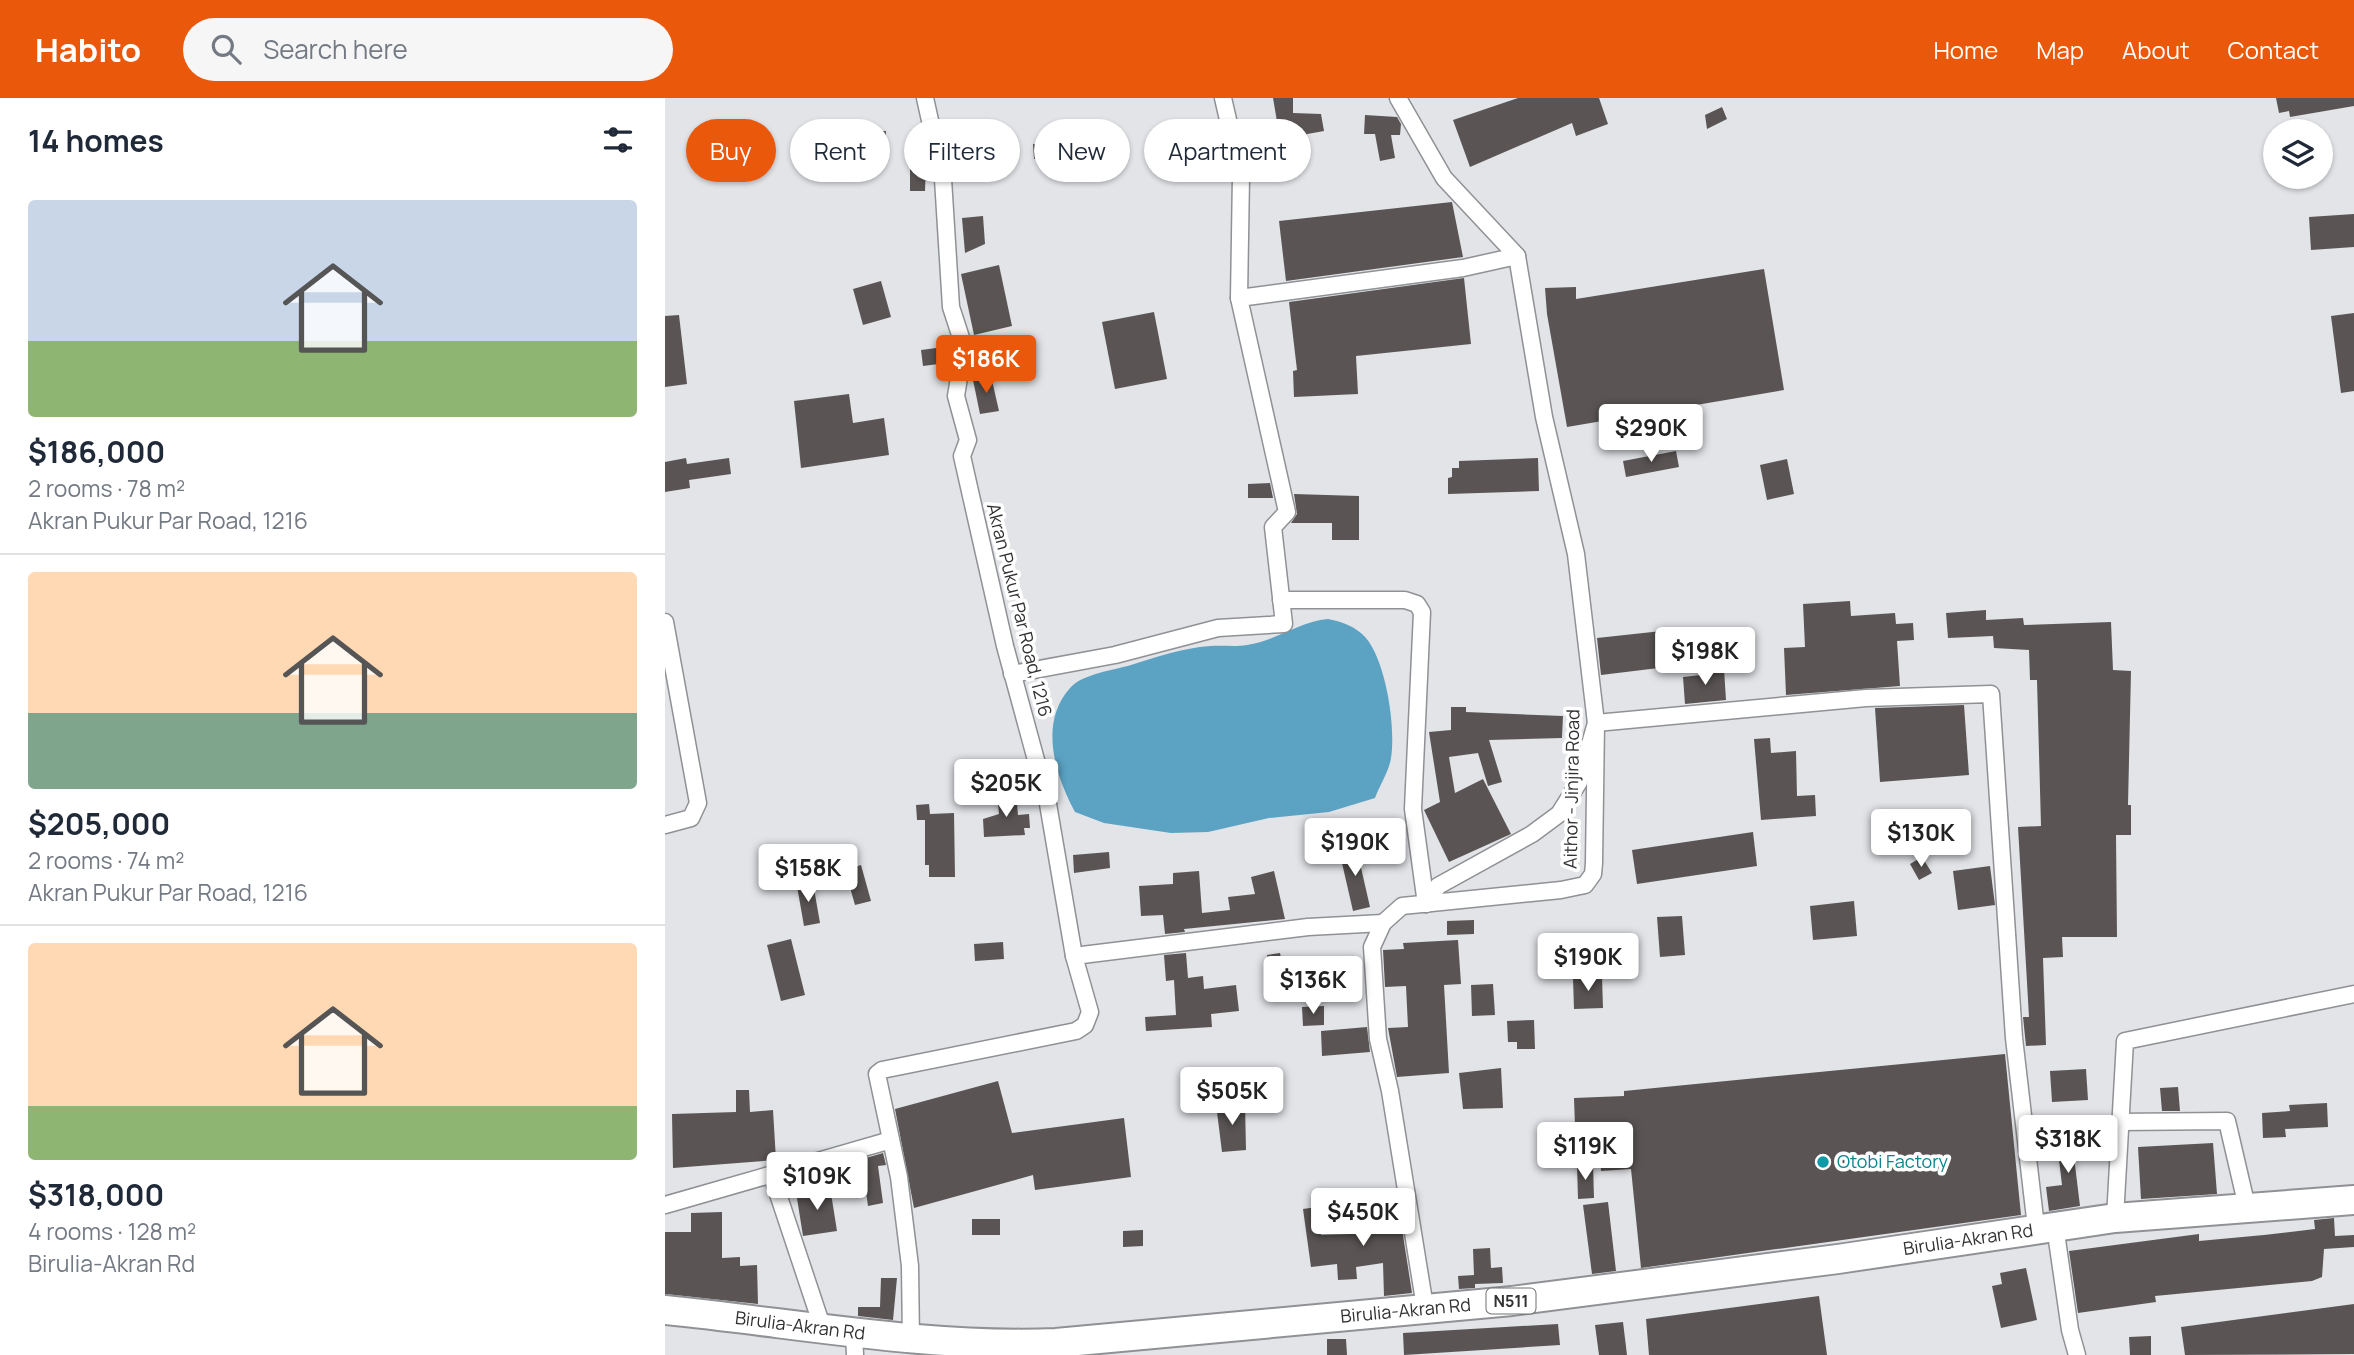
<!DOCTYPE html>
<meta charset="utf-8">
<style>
:root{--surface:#fff;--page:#f6f6f7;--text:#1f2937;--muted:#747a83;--line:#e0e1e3;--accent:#ea580c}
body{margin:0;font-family:Manrope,sans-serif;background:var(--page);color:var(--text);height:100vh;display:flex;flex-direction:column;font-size:26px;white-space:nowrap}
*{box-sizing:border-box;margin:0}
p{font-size:23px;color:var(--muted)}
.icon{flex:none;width:38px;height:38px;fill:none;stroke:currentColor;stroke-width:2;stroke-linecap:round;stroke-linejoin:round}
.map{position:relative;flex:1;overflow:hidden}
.sheet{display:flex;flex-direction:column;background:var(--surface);width:665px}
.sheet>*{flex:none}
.hud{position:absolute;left:21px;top:21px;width:665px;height:63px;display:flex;gap:14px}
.controls{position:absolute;left:1598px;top:21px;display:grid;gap:14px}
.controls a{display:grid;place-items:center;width:70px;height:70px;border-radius:50%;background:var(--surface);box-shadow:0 2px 5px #0004;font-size:35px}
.price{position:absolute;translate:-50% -60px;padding:0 16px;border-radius:7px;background:#fff;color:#222;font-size:23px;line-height:46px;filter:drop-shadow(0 2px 4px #0008)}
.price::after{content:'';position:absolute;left:50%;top:42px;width:21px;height:16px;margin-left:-10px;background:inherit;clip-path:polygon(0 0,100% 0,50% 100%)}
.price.current{background:var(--accent);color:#fff}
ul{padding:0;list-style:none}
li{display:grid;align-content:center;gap:14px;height:371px;padding:0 28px}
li+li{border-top:2px solid var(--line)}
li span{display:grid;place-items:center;height:217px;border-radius:7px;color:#555}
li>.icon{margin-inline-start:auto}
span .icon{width:126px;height:126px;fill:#fffc;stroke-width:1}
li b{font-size:30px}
h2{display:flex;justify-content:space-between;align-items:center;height:84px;padding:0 28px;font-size:30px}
.pill{padding:0 24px;border-radius:32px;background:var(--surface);box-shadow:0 2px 5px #0004;font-size:24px;line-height:63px}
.pill.current{background:var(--accent);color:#fff}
header{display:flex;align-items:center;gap:42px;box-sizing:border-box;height:98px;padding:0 35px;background:var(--accent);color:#fff}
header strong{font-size:33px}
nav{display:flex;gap:38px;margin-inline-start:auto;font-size:24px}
.search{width:490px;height:63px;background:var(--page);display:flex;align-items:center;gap:18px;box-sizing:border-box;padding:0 24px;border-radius:38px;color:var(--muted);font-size:26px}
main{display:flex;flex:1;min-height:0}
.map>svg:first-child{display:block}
.water{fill:#5ca2c3}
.building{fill:#5a5554}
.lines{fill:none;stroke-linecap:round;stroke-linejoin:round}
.street-casing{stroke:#8f9194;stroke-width:19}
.highway-casing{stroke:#8f9194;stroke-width:32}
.street{stroke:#fff;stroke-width:16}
.highway{stroke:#fff;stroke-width:28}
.culture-dot{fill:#0f9aa8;stroke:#fff;stroke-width:2.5}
.labels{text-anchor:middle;stroke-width:7;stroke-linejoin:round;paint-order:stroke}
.shield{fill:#fff;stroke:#6f6f70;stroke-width:2}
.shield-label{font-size:16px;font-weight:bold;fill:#313133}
.street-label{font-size:18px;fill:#313133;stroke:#fff}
.culture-label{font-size:18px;fill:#0d838f;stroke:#fff;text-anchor:start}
</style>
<header>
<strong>Habito</strong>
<div class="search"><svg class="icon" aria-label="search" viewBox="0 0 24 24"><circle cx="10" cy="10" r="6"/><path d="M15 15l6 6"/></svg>Search here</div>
<nav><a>Home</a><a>Map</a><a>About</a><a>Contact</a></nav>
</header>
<main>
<section class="sheet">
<h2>14 homes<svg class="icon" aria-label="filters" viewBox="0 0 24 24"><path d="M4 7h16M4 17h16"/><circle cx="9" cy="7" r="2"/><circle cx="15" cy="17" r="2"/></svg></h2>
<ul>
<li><span style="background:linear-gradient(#c9d6e8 65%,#8fb573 0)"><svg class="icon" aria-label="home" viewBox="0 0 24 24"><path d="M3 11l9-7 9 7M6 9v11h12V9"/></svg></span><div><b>$186,000</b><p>2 rooms · 78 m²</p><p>Akran Pukur Par Road, 1216</p></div></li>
<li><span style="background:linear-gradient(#ffd9b3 65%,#7fa58c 0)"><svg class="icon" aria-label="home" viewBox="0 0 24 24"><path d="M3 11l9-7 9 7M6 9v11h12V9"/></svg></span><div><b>$205,000</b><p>2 rooms · 74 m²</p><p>Akran Pukur Par Road, 1216</p></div></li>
<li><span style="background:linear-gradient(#ffd9b3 75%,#8fb573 0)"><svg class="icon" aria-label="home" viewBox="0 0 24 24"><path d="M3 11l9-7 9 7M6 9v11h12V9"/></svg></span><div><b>$318,000</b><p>4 rooms · 128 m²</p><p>Birulia-Akran Rd</p></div></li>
</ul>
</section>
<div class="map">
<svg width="1689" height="1257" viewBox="0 0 1689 1257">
<rect width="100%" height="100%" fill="#e2e4e8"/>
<path class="water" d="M663 521C678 524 690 528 701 540 721 564 731 629 726 660 724 673 715 687 710 700L664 714 604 720 543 734 506 735 439 725 410 714C390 677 373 624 406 589 418 576 449 572 466 567 491 559 518 550 545 548 557 547 570 549 582 547 611 543 635 523 663 521Z"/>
<g class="building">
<path d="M608 0H628V15L656 16 659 33 615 41Z"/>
<path d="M853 0H934L943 26 911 38 907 25 805 69 788 22Z"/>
<path d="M1611 0H1689V8L1625 19 1624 13 1614 15Z"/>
<path d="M1057 9 1062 21 1042 31 1040 17Z"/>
<path d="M700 17 732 19 736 26 735 37H726L730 60 715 63 710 36H699Z"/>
<path d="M206 33H221L219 62 207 63Z"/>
<path d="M400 44 401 58 369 61 368 46Z"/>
<path d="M245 65H261L260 93H245Z"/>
<path d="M787 104 798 159 621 183 614 123Z"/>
<path d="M1689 116V149L1646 152 1644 119Z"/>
<path d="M318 118 320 146 300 155 297 120Z"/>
<path d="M334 167 347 228 309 237 296 176Z"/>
<path d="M1099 171 1119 292 902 329 882 216 880 190 911 189V201Z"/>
<path d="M799 180 806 246 691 258 693 296 629 299 628 273 632 272 624 204Z"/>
<path d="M216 183 226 219 198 227 188 191Z"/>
<path d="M489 214 502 281 450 291 437 224Z"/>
<path d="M1689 215V293L1676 295 1666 218Z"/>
<path d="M14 217 22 286 0 289V218Z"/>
<path d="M279 249 281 265 258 268 256 252Z"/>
<path d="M326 278 334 313 315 316 308 282Z"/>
<path d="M184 296 188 325 219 320 224 357 136 370 129 303Z"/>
<path d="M1011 353 1014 369 961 379 958 363Z"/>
<path d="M21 360 22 366 64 360 66 376 24 382 25 390 0 394V364Z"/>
<path d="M873 360 874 393 783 396V380L787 379V370H794V363Z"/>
<path d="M1122 361 1129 396 1102 402 1095 367Z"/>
<path d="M605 385 608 400H583V386Z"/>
<path d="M629 396 694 398V442H667V425H626L632 416Z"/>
<path d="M1185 503 1186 518 1230 515 1231 526 1248 525 1249 542 1232 543 1235 588 1121 597 1119 550 1140 549 1138 506Z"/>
<path d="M1321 512V522L1358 520 1359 527 1446 524 1448 572 1466 573 1463 707H1466V737H1451L1452 839H1397L1398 859 1378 860 1381 947 1361 948 1358 919H1364L1353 729 1376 728 1372 582H1365L1364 552 1329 550 1328 538 1283 540 1281 515Z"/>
<path d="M1006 532 1007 537 1043 535 1045 550 1009 552 1010 568 936 577 932 540Z"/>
<path d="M1059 571 1061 602 1020 606 1018 579 1036 577V573Z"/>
<path d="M1299 607 1304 677 1215 684 1210 610Z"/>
<path d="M786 609H801V614L898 618 897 640 824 642 837 684 823 688 813 655 784 659 790 695 818 681 846 736 784 764 759 712 775 704 764 634 786 632Z"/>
<path d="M1105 640 1106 655 1131 653 1132 698 1150 697 1151 718 1096 722 1089 641Z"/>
<path d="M351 695 353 717 364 716 365 730H359L360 737 319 739 318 721 334 716 332 696Z"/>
<path d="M264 706 265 716 289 715 290 779H264V767H260V722H252L251 707Z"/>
<path d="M1088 734 1092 768 972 786 967 752Z"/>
<path d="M691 748 705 809 688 813 674 752Z"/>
<path d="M444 754 445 770 409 775 408 757Z"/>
<path d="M1257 759 1267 775 1254 782 1245 766Z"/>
<path d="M196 767 206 803 190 807 180 772Z"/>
<path d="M1325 768 1330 807 1293 812 1288 773Z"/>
<path d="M534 773 537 815 565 812 563 799 590 796 586 779 609 773 620 821 519 831 520 834 500 836 498 817 476 818 474 788 508 786V775Z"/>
<path d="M148 785 155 825 139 828 132 788Z"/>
<path d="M1189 803 1192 838 1148 842 1145 808Z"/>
<path d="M1017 818 1020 857 995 859 992 819Z"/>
<path d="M809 822V836L782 837V823Z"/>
<path d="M126 841 140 897 116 903 102 847Z"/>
<path d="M793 842 796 886 779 887 784 975 732 979 723 930 743 929 741 888 720 889 718 852 739 851 738 845Z"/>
<path d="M338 844 339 861 310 863 309 846Z"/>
<path d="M521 855 523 880 538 878 539 891 571 887 574 913 546 916 547 929 481 933 480 919 511 917 509 882 501 883 499 857Z"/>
<path d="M615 855 616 860 658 859 659 869 648 870V874L633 875V872L604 875 602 857Z"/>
<path d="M937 879 938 910 909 911 908 880Z"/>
<path d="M828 886 830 917 807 918 806 887Z"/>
<path d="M659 908V927L638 928 637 909Z"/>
<path d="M869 922 870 951H852V944H843L842 923Z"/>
<path d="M702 929 705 954 657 958 656 933Z"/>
<path d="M1340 956 1356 1117 976 1170 966 1071 936 1073 934 1028 910 1029 909 1000 959 998V993Z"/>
<path d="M836 970 838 1010 798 1011 794 975Z"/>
<path d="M1421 971 1423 1002 1387 1004 1385 973Z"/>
<path d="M333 983 347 1035 459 1020 466 1079 370 1092 368 1077 249 1110 230 1011Z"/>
<path d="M1513 989 1515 1013H1497L1495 990Z"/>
<path d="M71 992H84L85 1014 108 1012 111 1062 8 1070 7 1016 71 1014Z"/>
<path d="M580 1005 581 1052 557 1054 551 1006Z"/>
<path d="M1662 1005 1663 1029 1620 1031 1621 1039 1598 1040 1597 1015 1625 1013 1624 1007Z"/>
<path d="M1427 1042 1428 1058 1409 1059 1415 1108 1384 1113 1381 1089 1397 1087 1392 1045Z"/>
<path d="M1548 1045 1552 1096 1476 1101 1473 1049Z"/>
<path d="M218 1055 221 1067 213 1068 218 1105 203 1108 198 1074 176 1078 174 1068Z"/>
<path d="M928 1066 929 1100 913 1101 912 1067Z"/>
<path d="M165 1089 172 1133 138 1138 131 1094Z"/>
<path d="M943 1104 951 1173 927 1176 918 1107Z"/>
<path d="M728 1107 729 1132 737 1131 747 1195 719 1198 718 1165 691 1169 692 1181 673 1182 672 1166 646 1169 638 1111 652 1109 656 1137 685 1136V1128H701V1108Z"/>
<path d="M57 1114V1160L75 1159V1168L92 1167 93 1206 0 1196V1134H26V1115Z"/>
<path d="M1669 1120 1670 1138 1689 1137V1149L1659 1151 1657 1179 1647 1183 1490 1198 1491 1204 1413 1215 1404 1153 1534 1136V1143L1599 1137 1650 1131 1649 1122Z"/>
<rect x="307" y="1121" width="28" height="16"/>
<path d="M478 1132V1148L458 1149V1133Z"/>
<path d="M825 1150 826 1170 837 1169 838 1185 810 1186V1190L794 1191 793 1178 809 1177 808 1151Z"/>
<path d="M1361 1170 1372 1222 1336 1230 1327 1188 1337 1186 1335 1175Z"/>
<path d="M216 1180H232L228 1222 193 1218V1209H215Z"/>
<path d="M1154 1198 1162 1257H984L981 1221Z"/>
<path d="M1689 1206V1256L1520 1257 1516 1229Z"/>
<path d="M958 1224 962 1257H934L930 1227Z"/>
<path d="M893 1226 895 1247 739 1257 738 1235Z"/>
<path d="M1486 1238V1257H1465L1464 1239Z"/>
<path d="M662 1241H681L682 1257H662Z"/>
</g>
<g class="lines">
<defs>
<g id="street">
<path d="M558 0 576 78 574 200"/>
<path d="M733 0 779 80 852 158 879 319 911 456 931 625 929 765 928 776 920 787 896 792 737 808 718 825 707 849 713 941 725 993 760 1209"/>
<path d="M616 502H740L752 506 757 514 748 711 761 806"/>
<path d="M0 524 33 705 26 720 0 727"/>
<path d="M347 576 450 557 553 530 619 526 608 429 622 414 574 200 798 170 852 158"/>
<path d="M761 806 773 788 867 736 894 716 914 684 931 625 1201 600 1326 596 1349 940 1371 1129"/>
<path d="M409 858 643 829 718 825"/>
<path d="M1453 1024 1562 1023 1582 1109"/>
<path d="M107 1078 158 1231"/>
<path d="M0 1107 226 1042"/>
<path d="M1450 1120 1460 943 1689 896"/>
<path d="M1390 1128 1405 1232 1412 1257"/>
<path d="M189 1237 190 1257"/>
<path d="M246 1243 245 1168 234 1079 212 976 217 972 411 933 420 927 425 914 409 858 383 706 340 548 297 358 303 342 291 298 299 249 286 209 278 81 260 0"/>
</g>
<g id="highway">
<path id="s1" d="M0 1212C131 1225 259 1250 391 1245L847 1203 1173 1161 1450 1120 1689 1102"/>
</g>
</defs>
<use href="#street" class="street-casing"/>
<use href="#highway" class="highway-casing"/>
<use href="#street" class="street"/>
<use href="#highway" class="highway"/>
</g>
<circle class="culture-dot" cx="1158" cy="1064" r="7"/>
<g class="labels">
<rect class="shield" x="821.5" y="1190.5" width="49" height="25" rx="5"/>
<g class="shield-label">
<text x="846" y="1209">N511</text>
</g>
<g class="street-label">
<text transform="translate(354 512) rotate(76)" y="6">Akran Pukur Par Road, 1216</text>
<text transform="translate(907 691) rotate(-89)" y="6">Aithor - Jinjira Road</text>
<text dy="6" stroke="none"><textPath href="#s1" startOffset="1311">Birulia-Akran Rd</textPath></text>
<text dy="6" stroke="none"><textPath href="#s1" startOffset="744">Birulia-Akran Rd</textPath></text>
<text dy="6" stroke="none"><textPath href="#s1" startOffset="136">Birulia-Akran Rd</textPath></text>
</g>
<g class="culture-label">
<text x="1172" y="1070">Otobi Factory</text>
</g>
</g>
</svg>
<div class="controls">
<a><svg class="icon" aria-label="layers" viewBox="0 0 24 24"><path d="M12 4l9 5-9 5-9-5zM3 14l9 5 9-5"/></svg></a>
</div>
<b class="price current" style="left:321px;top:297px">$186K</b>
<b class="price" style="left:986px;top:366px">$290K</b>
<b class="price" style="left:1040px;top:589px">$198K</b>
<b class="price" style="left:341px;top:721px">$205K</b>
<b class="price" style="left:1256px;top:771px">$130K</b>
<b class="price" style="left:690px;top:780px">$190K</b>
<b class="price" style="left:143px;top:806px">$158K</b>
<b class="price" style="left:923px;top:895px">$190K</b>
<b class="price" style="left:648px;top:918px">$136K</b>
<b class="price" style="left:567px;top:1029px">$505K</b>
<b class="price" style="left:1403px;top:1077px">$318K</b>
<b class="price" style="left:920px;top:1084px">$119K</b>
<b class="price" style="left:152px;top:1114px">$109K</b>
<b class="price" style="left:698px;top:1150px">$450K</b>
<div class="hud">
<a class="pill current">Buy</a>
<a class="pill">Rent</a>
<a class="pill">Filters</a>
<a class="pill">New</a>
<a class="pill">Apartment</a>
</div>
</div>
</main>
